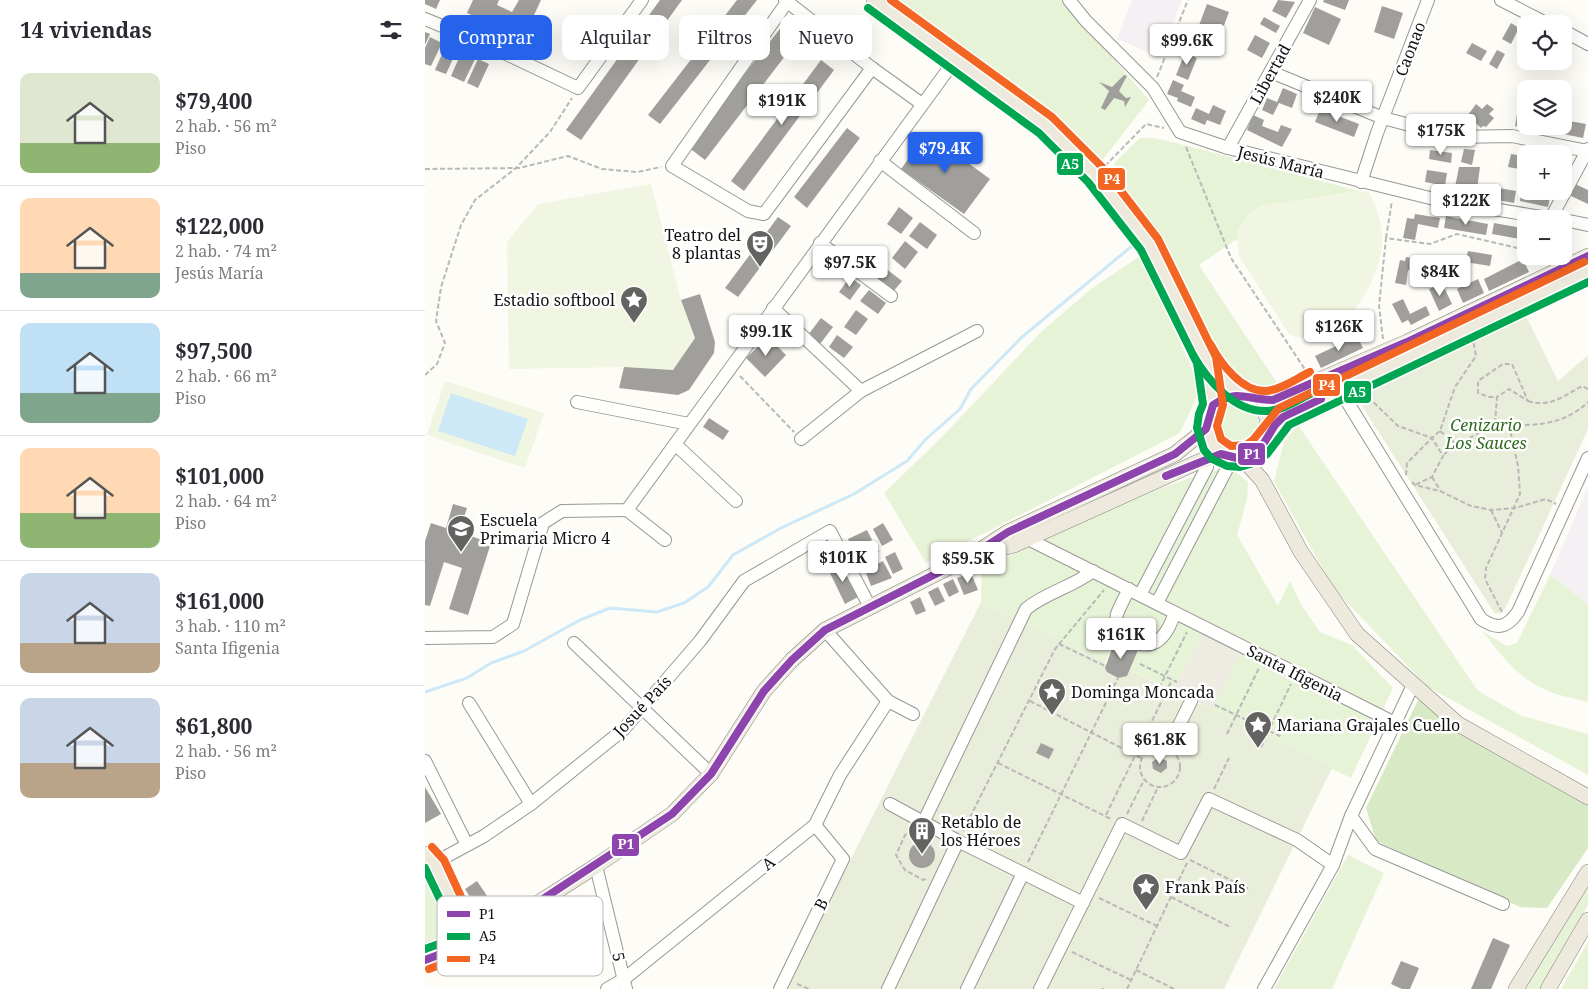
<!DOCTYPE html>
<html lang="es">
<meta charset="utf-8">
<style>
:root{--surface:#fff;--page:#f2f2f3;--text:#2b2b33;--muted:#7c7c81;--line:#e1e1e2;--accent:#2563eb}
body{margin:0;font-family:"Noto Serif",serif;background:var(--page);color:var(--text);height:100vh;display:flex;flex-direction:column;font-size:19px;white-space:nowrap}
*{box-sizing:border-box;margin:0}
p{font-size:16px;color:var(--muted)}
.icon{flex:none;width:28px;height:28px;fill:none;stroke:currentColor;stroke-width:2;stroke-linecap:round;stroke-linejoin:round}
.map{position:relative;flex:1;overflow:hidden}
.side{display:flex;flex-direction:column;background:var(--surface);width:425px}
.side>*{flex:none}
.hud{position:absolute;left:15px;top:15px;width:475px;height:45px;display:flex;gap:10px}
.buttons{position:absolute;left:1092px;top:15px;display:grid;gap:10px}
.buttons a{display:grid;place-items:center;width:55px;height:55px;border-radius:10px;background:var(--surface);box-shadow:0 5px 20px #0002;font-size:25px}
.price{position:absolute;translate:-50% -42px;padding:0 11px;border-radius:5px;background:#fff;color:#222;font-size:16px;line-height:32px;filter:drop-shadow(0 1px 2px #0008)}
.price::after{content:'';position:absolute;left:50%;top:30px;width:15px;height:11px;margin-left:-8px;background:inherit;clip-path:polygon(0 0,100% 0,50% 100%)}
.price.current{background:var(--accent);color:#fff}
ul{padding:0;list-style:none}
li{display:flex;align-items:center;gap:15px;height:125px;padding:0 20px}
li+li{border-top:1px solid var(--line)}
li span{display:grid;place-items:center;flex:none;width:140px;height:100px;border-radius:10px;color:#555}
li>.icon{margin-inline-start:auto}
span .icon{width:60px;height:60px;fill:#fffc;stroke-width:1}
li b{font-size:21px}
h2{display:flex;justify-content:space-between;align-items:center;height:60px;padding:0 20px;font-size:21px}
.chip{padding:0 18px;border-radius:10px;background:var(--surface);box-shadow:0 5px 20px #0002;font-size:18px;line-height:45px}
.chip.current{background:var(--accent);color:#fff}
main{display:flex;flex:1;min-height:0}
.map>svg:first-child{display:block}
.industrial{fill:#f5f0f3}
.green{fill:#e7f3d7}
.forest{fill:#d8eac5}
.cemetery{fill:#e9eedb}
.pitch{fill:#f0f6e1}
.plaza{fill:#edebe2}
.water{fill:#cde8f7}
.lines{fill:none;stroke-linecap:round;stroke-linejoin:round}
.stream{stroke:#cde8f7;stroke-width:3}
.building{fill:#a19f9c}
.minor-casing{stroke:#979795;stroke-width:14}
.major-casing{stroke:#858482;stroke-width:16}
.path{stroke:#b9b9b8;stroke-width:2;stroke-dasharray:5 2.5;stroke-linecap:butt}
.minor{stroke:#fffffe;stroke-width:12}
.major{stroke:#ede9dc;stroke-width:15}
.bus-1-casing{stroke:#fff;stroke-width:11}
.bus-2-casing{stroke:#fff;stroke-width:11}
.bus-3-casing{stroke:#fff;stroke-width:11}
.bus-1{stroke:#8e44ad;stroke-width:8}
.bus-2{stroke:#00a651;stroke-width:8}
.bus-3{stroke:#f26522;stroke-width:8}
.labels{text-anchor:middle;stroke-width:5;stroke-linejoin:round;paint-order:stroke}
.street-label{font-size:16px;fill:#111;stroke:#fff}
.poi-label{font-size:16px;fill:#111;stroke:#fff;text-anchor:start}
.park-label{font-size:16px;font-style:italic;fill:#2f6b1f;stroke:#fff}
.key{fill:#fff;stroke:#b8b8b8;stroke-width:1}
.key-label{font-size:14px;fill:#111}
.line-badge{stroke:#fff;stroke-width:2}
.badge-label{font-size:14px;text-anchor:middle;font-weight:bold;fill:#fff}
</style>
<main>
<section class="side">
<h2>14 viviendas<svg class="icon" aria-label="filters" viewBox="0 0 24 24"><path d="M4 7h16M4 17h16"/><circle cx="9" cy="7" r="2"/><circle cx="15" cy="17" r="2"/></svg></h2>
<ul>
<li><span style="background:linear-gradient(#dfe7d0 70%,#8fb573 0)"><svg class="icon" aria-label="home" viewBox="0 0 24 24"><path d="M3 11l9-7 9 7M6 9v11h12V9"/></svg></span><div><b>$79,400</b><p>2 hab. · 56 m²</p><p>Piso</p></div></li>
<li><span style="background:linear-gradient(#ffd9b3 75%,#7fa58c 0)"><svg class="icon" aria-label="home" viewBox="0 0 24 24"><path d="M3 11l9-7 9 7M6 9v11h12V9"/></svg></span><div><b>$122,000</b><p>2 hab. · 74 m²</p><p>Jesús María</p></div></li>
<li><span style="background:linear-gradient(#bfe0f5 70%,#7fa58c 0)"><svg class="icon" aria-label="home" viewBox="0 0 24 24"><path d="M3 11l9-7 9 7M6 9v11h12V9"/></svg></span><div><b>$97,500</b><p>2 hab. · 66 m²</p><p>Piso</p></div></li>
<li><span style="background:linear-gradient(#ffd9b3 65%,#8fb573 0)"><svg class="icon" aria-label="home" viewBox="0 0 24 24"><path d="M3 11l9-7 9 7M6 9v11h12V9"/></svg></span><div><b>$101,000</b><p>2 hab. · 64 m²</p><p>Piso</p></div></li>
<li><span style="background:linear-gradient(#c9d6e8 70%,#b9a48a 0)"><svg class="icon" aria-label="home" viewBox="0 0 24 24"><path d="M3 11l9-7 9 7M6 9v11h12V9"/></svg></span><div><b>$161,000</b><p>3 hab. · 110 m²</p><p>Santa Ifigenia</p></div></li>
<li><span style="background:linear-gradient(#c9d6e8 65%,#b9a48a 0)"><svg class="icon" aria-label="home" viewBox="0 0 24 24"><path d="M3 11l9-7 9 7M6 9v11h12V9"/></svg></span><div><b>$61,800</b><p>2 hab. · 56 m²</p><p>Piso</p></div></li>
</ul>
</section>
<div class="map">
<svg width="1163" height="989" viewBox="0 0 1163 989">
<rect width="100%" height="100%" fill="#fdfcf7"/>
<g class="industrial">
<path d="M707 0H757L735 57 692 39Z"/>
<path d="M1163 487V604L1125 575Z"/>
</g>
<g class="green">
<path d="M471 0H638L724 100 673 166 615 109Z"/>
<path d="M715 138H730L775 149 934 191 835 206 813 229 812 239 774 265 854 386 832 387 805 372 782 348 740 254 688 180 689 163Z"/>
<path d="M715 256 776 388 755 433 501 563 459 493 515 439 617 331 666 289Z"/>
<circle cx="811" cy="427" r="24"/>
<path d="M873 425 1053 691 1097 716 1163 734V775L1003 687 909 589 849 481 859 442Z"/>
<path d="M804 467 823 482 822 499 812 535 853 606 865 581 877 606 895 632 927 645 968 688 926 778 848 740 872 837 774 702 704 670 713 650 690 640 680 662 556 602 557 569C637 532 718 488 804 467Z"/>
<path d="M1125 575 1163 604V702C1147 698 1129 695 1115 687 1090 675 1074 652 1057 631L1082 646 1092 643Z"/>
<path d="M923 855 959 873 907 989H849Z"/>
<path d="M9 873 31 931 0 943V877Z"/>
<path d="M1163 886V905L1115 989H1099Z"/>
<path d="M1163 942V989H1136Z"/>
</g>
<path class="forest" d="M994 698 1028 730 1163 802V848L1122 908 1095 907 951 841 941 808Z"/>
<g class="cemetery">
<path d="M1100 314 1133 381 1163 355V429L1081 607 1077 612 1070 614 932 398Z"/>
<path d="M556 602 680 662 682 672 693 678 702 676 704 670 907 768 799 989H360Z"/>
</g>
<g class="pitch">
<path d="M226 184 256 300 270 338 248 370 199 367 84 369 82 242 113 204Z"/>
<path d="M934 191 944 192C951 207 957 222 957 239 958 281 911 356 864 334L814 256 812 239 813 229 824 213 835 206Z"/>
<path d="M20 381 119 413 100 468 2 435Z"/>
</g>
<path class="plaza" d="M780 628 819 647 788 709 749 690Z"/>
<path class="water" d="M26 393 103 419 90 456 13 431Z"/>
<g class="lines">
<path class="stream" d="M0 692 42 678 66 663 99 651 155 620 185 608 232 612 259 603 283 587 308 555 356 528 429 494 482 461 500 440 535 409 546 389 597 337 707 246"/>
</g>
<g class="building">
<path d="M0 0H15L11 9 0 4Z"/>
<path d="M48 0H74L72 5 87 12 94 0H116L98 39 42 13Z"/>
<path d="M235 0H257L156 140 141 130Z"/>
<path d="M312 0H332L235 124 223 115Z"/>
<path d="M853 0 870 2 861 18 847 11Z"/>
<path d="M899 0H924L920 10 898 2Z"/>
<path d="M782 4 804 12 795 36 773 28Z"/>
<path d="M957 6 978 13 969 39 949 32Z"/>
<path d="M890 7 916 19 904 45 878 33Z"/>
<path d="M839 17 855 26 851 33 835 24Z"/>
<path d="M361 21 377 34 280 160 263 147Z"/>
<path d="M1086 23 1094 28 1086 44 1077 39Z"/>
<path d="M0 32 5 34 0 45Z"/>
<path d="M1101 33V51L1094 47Z"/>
<path d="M830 35 845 43 837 58 822 50Z"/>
<path d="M5 37 17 43 6 66 0 64V48Z"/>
<path d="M1047 43 1062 51 1056 61 1041 53Z"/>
<path d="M21 45 32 50 21 74 10 70Z"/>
<path d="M1072 50 1080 54 1072 69 1064 64Z"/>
<path d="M37 51 51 57 39 82 26 76Z"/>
<path d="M760 53 772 58 763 80 751 75Z"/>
<path d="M53 59 64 64 53 88 42 83Z"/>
<path d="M396 60 409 70 319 191 306 181Z"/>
<path d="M699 75 702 76 694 91 701 98 706 97 700 107 699 101 689 98 680 110 676 108 684 91 674 82 687 87Z"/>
<path d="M748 80 759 85 756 91 770 97 766 107 752 101 753 98 742 94Z"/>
<path d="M858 88 872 94 867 108 854 103 848 115 837 110 842 98 852 102Z"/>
<path d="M1051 104 1057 109 1062 104 1069 109 1064 114 1069 118 1061 127 1058 126 1056 128 1043 115Z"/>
<path d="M788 105 801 111 795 125 782 120 780 125 766 119 771 108 784 114Z"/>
<path d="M895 109 934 124 929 137 890 122Z"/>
<path d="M1092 114 1101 115V126H1113V130L1090 126Z"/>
<path d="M828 115 839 120 837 126 853 132 856 125 867 129 857 147 822 130Z"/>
<path d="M1139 120 1161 124 1158 138 1123 131 1124 126H1139Z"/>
<path d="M422 128 435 138 382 208 369 197Z"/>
<path d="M502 133 565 179 539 214 476 169Z"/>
<path d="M1039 149 1050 150 1047 165 1036 162Z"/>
<path d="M1005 150 1027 153 1026 163 1004 159Z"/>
<path d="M1086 154 1101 156V170L1083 167Z"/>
<path d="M1034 167H1055L1051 197 1029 192Z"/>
<path d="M1002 170 1022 173 1020 186 1000 182Z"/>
<path d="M1150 184 1163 190V204L1144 195Z"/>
<path d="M1074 188 1091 191 1089 203 1072 200Z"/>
<path d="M1097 188 1101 189V191H1126L1123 207 1095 201Z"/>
<path d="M474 207 488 218 476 234 462 224Z"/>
<path d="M990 214 1015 218 1013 228 993 224 990 240 978 238 982 218 989 219Z"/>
<path d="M1021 216 1063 224 1061 235 1019 228Z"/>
<path d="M353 217 366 226 313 297 300 288Z"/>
<path d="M495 222 512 235 502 249 484 236Z"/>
<path d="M1069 223 1097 228 1095 239 1067 234Z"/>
<path d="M480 241 493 252 480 269 467 258Z"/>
<path d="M444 248 456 257 444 273 432 265Z"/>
<path d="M1043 251 1067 255 1065 266 1040 262Z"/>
<path d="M981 257 1003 261 1001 273 983 270 981 285 970 283 975 260 980 261Z"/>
<path d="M1007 257 1034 262 1032 272 1005 267Z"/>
<path d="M1098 259 1104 272 1064 291 1059 279Z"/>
<path d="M460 268 477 281 468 292 452 280Z"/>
<path d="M425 277 436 285 425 300 414 292Z"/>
<path d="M1053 279 1059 293 1038 303 1032 289Z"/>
<path d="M1017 283 1027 304 1014 311 1004 289Z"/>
<path d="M444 290 461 303 453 314 435 301Z"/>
<path d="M275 294 290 342 289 353 264 390 253 395 194 388 199 367 248 370 270 338 256 300Z"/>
<path d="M978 299 985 314 1001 306 1005 315 986 325 983 320 977 323 967 304Z"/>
<path d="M431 310 443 319 431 335 419 327Z"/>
<path d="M396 318 408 327 395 344 383 335Z"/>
<path d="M412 335 428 347 419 358 404 347Z"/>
<path d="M932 336 938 348 896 368 890 356Z"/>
<path d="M343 337 361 355 340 377 321 358Z"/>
<path d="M284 418 304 431 298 440 278 427Z"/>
<path d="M28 504 42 508 34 532 66 543 43 615 24 609 37 568 19 562 5 606 0 605V541L6 523 21 528Z"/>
<path d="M458 523 468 540 457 546 448 529Z"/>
<path d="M442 530 447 540 428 549 423 539Z"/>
<path d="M404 540 409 549 393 558 387 549Z"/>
<path d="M450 544 454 552 437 561 433 553Z"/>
<path d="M470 552 478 569 468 574 460 557Z"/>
<path d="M458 561 467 578 446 586 440 570Z"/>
<path d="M416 562 433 597 420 604 403 569Z"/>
<path d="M546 573 553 590 539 595 532 578Z"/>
<path d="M528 579 534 592 524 597 518 584Z"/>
<path d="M513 587 520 601 510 606 503 592Z"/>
<path d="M495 597 501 611 491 615 485 602Z"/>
<path d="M690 640 713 650 702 676 698 677 693 678 682 672 680 668Z"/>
<path d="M616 743 629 749 624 759 611 753Z"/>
<path d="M734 757 742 761V768L736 773 728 769 727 762Z"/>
<path d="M0 787 16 814 0 823Z"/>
<circle cx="497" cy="855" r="13"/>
<path d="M52 881 71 909 58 918 40 889Z"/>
<path d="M1068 938 1085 945 1066 989H1046Z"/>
<path d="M976 961 994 968 985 989H977L966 984Z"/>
</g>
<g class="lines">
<defs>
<g id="minor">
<path d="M360 0 447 68 497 104"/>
<path d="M644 0 661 21 728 88 755 132 803 148 1009 199 1128 219"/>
<path d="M1076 0 1123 24"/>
<path d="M362 2 247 166 323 211 339 214 447 68"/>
<path d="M0 19 56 42 153 88 217 0"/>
<path d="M1139 31 1163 44"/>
<path d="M846 72 958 118 1030 137 1087 136 1162 151"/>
<path d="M803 148 885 0"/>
<path d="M455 161 549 233"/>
<path d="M936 182 952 133 1003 0"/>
<path d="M1126 218 1163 149"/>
<path d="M1139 220 1163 225"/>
<path d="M395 243 466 296"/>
<path d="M348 308 436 391"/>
<path d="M915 390 1056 619C1072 630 1082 628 1093 612L1163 458"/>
<path d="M152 402 264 424"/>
<path d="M376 439 436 391 552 331"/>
<path d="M250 444 311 501"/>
<path d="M202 510 240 540"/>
<path d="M603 539 970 723"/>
<path d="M704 589C700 597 695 606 692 614 687 635 714 651 731 642 741 636 746 623 750 613"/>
<path d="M715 595 782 467 785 442"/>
<path d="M732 603 808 457"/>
<path d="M400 630 463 701 488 714"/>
<path d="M0 638 68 637 88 624 118 523 137 511 202 510 530 60"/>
<path d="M149 643 286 774"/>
<path d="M44 703 106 804"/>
<path d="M743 748 767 699"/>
<path d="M0 761 42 845"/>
<path d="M465 804 533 841 658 903"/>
<path d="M926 816 950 849 1078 904"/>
<path d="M498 823 601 609C621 592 646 588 668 571"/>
<path d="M171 866 201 989"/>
<path d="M0 868 59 836 106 804 199 729 275 641 319 581 405 531 445 607"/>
<path d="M182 989 199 979 390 825 415 775 463 701"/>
<path d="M355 989 418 859 390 825"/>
<path d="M463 989 533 841"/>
<path d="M542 989 598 873"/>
<path d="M615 989 697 824 756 853 784 799 872 840 908 865"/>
<path d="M839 989 908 865 926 816 988 685"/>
</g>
<g id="major">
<path d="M449 0 621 125 671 175 725 245 782 360 815 394"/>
<path d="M782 360 788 405"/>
<circle cx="812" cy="426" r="31"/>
<path d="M831 400H848L982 342 1163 256"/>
<path d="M843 435 858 417 1163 271"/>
<path d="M816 457 837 480 876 552 932 634 1033 724 1163 797"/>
<path d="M555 554 589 545 773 462 796 454"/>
<path d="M0 854 10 864 47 942"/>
<path d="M0 960 47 942 77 926 171 866 247 814 286 774 339 691 367 660 400 630 546 556 583 532 750 454 781 429"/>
<path d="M1091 989 1163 872"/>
<path d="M1123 989 1163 920"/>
</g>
</defs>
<use href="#minor" class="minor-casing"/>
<use href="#major" class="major-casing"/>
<g class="path">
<path d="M732 77 763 0"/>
<path d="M761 147 806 258 881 371"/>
<path d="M680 166 721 124 739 128"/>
<path d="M0 169 94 168 143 156 177 169 212 172 236 167"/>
<path d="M961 238 967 201"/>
<path d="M958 339 954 306 961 238 1005 244 1032 234 1101 250"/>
<path d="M0 375 12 364 20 343 11 321 16 287 36 225 50 200 91 168 125 132 147 98"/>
<path d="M315 376 369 432"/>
<path d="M938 392 973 426 1007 438 1015 431 1030 387 1051 356 1048 340"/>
<path d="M1103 401C1125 408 1139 396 1157 386L1163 389"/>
<path d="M1070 423C1104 427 1137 427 1163 402"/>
<path d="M1015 431 1030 443 1018 456"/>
<path d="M1030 443 1038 442 1070 423 1072 397H1064L1053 393V381L1078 364H1087L1103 401 1084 389 1072 397"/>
<path d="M981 475 982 463 1007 438 1018 456 1007 477 990 485"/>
<path d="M1007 477 1015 490"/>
<path d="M987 482 990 485 1015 491 1046 506 1066 510 1090 508 1121 499 1131 504"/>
<path d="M1066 510 1077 533"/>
<path d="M1077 612 1060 579 1061 568 1095 494 1093 466 1084 425"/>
<path d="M634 644 680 666"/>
<path d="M715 664 752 682"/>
<path d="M734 688 762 632"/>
<path d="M605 701 716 758"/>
<path d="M790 705 857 737"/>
<path d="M802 734 834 668"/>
<circle cx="735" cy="767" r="20"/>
<path d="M836 747 866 684"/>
<path d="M573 763 686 819"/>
<path d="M789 789 804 758"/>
<path d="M702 814 719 780"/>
<path d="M681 815 747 680"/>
<path d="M717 821 733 787"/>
<path d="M488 830 480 835 471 855 480 870 498 880 503 878"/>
<path d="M538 831 630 649 679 590"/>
<path d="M765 860 824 889"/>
<path d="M603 862 693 678"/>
<path d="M746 897 805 927"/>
<path d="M674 898 732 926"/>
<path d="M647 952 706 980"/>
<path d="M711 970 749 989"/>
<path d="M372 984 384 989"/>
<path d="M677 989H679"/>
<path d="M702 989 762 863"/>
</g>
<use href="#minor" class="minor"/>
<use href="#major" class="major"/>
<defs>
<g id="bus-1">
<path d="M741 476 796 454 812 458 827 454 837 446 850 425 858 417 896 399"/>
<path d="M0 960 47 942 77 926 247 814 286 774 339 691 367 660 400 630 546 556 583 532 750 454 781 429 788 405C814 388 820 400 848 400L982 342 1163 256"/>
</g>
<g id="bus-2">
<path d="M443 8 614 133 663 182 716 250 772 363 778 404 774 414 772 428 779 450 787 459 802 466 815 467 829 463 842 454 864 425 1163 282"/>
<path d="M768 355C783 381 810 413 843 411 861 410 877 397 893 390"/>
<path d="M0 868 33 937 0 949"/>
</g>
<g id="bus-3">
<path d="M466 0 627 117 679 169 733 239 791 357 798 405 792 426 796 439 806 446 821 445 828 440 854 408 1159 262"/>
<path d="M786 345C796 364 817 392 841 391 856 390 872 378 885 372"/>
<path d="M4 969 51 951 57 942 19 860 7 847"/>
</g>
</defs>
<use href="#bus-1" class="bus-1-casing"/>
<use href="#bus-2" class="bus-2-casing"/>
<use href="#bus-3" class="bus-3-casing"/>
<use href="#bus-1" class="bus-1"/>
<use href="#bus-2" class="bus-2"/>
<use href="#bus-3" class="bus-3"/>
</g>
<defs>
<symbol id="theatre-pin" viewBox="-11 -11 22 30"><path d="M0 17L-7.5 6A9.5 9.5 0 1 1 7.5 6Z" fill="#646362" stroke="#fff"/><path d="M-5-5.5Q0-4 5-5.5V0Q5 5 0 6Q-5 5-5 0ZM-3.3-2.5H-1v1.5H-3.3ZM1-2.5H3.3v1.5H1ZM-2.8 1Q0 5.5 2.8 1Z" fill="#fff"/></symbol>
<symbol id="sight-pin" viewBox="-11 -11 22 30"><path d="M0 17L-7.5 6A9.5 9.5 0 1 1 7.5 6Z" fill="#646362" stroke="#fff"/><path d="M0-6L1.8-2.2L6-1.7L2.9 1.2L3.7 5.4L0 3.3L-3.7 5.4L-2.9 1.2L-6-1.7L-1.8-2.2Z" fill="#fff"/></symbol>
<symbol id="school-pin" viewBox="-11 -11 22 30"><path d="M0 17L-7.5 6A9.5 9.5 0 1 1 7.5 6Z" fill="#646362" stroke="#fff"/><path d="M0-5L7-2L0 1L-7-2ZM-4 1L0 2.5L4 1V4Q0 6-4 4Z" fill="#fff"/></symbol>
<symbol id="building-pin" viewBox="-11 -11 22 30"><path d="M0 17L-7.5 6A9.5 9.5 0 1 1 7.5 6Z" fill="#646362" stroke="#fff"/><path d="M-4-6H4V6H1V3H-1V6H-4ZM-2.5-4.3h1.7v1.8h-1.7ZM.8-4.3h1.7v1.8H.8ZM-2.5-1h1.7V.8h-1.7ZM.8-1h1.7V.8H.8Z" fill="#fff"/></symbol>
</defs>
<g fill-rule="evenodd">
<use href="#theatre-pin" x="319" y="228" width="32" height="43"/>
<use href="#sight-pin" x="193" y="284" width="32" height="43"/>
<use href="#school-pin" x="20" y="513" width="32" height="43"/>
<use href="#sight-pin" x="611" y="676" width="32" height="43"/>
<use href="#sight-pin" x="817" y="709" width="32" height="43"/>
<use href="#building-pin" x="481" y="815" width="32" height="43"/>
<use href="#sight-pin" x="705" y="871" width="32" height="43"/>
</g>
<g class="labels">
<g class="street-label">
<text transform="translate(985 49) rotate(-69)" y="6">Caonao</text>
<text transform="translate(845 74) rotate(-61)" y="6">Libertad</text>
<text transform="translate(856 162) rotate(14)" y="6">Jesús María</text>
<text transform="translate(870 673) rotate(27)" y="6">Santa Ifigenia</text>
<text transform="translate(217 706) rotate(-47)" y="6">Josué País</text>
<text transform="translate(343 863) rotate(-39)" y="6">A</text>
<text transform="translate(396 904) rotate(-64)" y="6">B</text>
<text transform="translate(194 957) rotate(76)" y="6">5</text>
</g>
<g class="poi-label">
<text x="316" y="241" text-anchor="end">Teatro del<tspan x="316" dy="18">8 plantas</tspan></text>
<text x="190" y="306" text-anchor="end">Estadio softbool</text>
<text x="55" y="526">Escuela<tspan x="55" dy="18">Primaria Micro 4</tspan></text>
<text x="646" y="698">Dominga Moncada</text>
<text x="852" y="731">Mariana Grajales Cuello</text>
<text x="516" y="828">Retablo de<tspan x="516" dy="18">los Héroes</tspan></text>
<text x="740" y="893">Frank País</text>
</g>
<g class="park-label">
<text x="1061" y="431">Cenizario<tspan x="1061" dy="18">Los Sauces</tspan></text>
</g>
</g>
<rect x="12" y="896" width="166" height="80" rx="8" class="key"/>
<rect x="22" y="911" width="23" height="6" fill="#8e44ad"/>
<rect x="22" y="933" width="23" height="7" fill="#00a651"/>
<rect x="22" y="956" width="23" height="6" fill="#f26522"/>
<g class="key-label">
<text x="54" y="919">P1</text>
<text x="54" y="941">A5</text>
<text x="54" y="964">P4</text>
</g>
<g class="line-badge">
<rect x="631" y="152" width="28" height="24" rx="5" fill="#00a651"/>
<rect x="672" y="167" width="29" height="24" rx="5" fill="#f26522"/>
<rect x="887" y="373" width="29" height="24" rx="5" fill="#f26522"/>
<rect x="918" y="380" width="29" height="24" rx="5" fill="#00a651"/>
<rect x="812" y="442" width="29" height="24" rx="5" fill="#8e44ad"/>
<rect x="186" y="833" width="29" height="24" rx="5" fill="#8e44ad"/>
</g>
<g class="badge-label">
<text x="645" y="169">A5</text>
<text x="687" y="184">P4</text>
<text x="902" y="390">P4</text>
<text x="932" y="397">A5</text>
<text x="827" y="459">P1</text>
<text x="201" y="849">P1</text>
</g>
</svg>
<div class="buttons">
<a><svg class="icon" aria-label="locate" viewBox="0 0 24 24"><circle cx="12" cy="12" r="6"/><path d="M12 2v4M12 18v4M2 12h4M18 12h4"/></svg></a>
<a><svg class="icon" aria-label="layers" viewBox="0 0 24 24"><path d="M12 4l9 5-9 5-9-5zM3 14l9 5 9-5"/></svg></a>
<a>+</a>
<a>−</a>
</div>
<b class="price" style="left:762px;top:66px">$99.6K</b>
<b class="price" style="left:912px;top:123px">$240K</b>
<b class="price" style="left:357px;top:126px">$191K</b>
<b class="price" style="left:1016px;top:156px">$175K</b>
<b class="price current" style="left:520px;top:174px">$79.4K</b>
<b class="price" style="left:1041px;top:226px">$122K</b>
<b class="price" style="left:425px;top:288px">$97.5K</b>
<b class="price" style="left:1015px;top:297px">$84K</b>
<b class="price" style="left:914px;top:352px">$126K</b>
<b class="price" style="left:341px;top:357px">$99.1K</b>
<b class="price" style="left:418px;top:583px">$101K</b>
<b class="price" style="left:543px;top:584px">$59.5K</b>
<b class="price" style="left:696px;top:660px">$161K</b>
<b class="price" style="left:735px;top:765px">$61.8K</b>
<div class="hud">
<a class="chip current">Comprar</a>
<a class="chip">Alquilar</a>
<a class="chip">Filtros</a>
<a class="chip">Nuevo</a>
</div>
</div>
</main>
